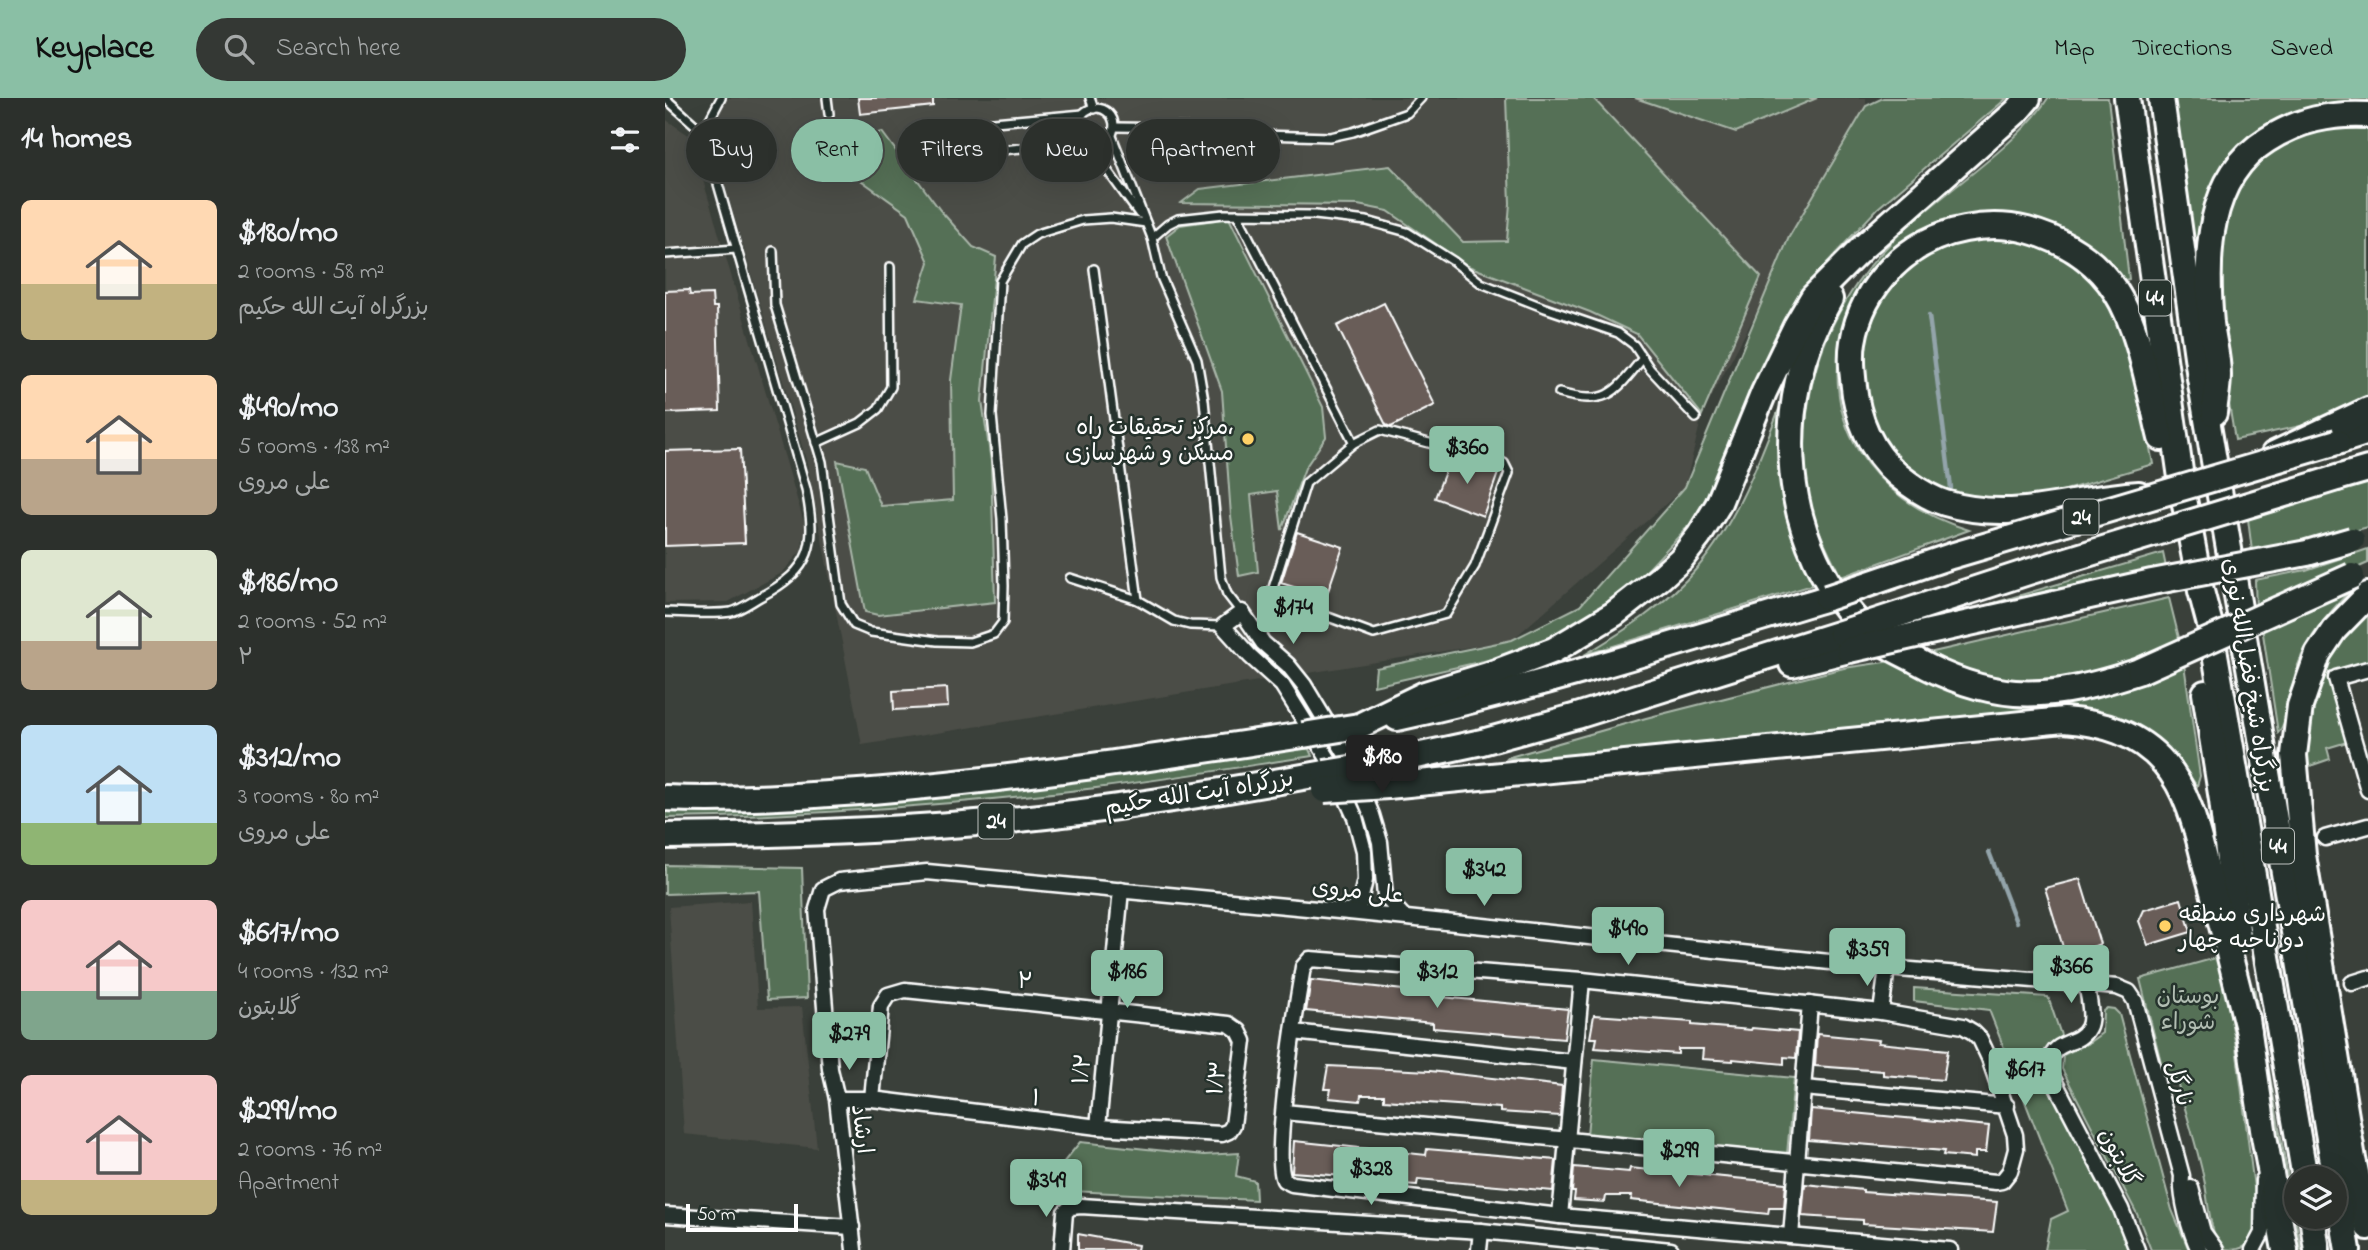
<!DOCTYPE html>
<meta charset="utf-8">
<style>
:root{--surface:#2c302c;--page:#343834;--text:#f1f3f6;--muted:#a6a9a9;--line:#484b48;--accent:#8abfa5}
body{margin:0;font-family:"Indie Flower","Playpen Sans Arabic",sans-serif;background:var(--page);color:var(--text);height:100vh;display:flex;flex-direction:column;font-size:26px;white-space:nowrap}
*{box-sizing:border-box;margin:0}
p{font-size:23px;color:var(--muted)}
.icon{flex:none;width:38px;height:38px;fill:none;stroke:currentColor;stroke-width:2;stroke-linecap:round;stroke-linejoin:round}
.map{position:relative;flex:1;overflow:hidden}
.side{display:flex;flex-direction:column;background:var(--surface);width:665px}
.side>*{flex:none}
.top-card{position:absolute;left:21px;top:21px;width:665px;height:63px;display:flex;gap:14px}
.tools{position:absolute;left:1619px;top:1068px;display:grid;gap:14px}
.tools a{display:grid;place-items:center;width:63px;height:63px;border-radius:50%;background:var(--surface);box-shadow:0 7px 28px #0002,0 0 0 2px var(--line);font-size:35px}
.scale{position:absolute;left:21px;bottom:18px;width:112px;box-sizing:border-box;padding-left:7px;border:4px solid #fff;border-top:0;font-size:19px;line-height:24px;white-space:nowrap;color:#fff;-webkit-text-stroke:5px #26332d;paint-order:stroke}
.price{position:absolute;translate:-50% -60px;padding:0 16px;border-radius:7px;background:var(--accent);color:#111;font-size:23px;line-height:46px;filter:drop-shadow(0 2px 4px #0008)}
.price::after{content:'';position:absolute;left:50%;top:42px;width:21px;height:16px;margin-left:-10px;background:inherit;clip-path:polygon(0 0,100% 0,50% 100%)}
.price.on{background:#222;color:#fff}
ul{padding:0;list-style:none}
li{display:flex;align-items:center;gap:21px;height:175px;padding:0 21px}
li span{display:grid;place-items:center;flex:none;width:196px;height:140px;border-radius:10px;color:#555}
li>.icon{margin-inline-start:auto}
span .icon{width:84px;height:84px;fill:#fffc;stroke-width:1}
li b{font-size:30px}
h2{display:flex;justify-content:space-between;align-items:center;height:84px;padding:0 21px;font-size:30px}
.chip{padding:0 24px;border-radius:32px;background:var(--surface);box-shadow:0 7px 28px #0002,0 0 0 2px var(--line);font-size:24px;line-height:63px}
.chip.on{background:var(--accent);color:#111}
header{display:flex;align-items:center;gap:42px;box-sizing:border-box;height:98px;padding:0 35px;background:var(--accent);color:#111}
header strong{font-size:33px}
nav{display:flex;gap:38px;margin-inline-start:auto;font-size:24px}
.search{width:490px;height:63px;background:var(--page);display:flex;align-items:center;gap:18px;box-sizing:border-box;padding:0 24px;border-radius:38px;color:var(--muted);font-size:26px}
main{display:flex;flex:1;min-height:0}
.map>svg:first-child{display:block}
.built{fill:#4c4d47}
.green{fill:#546f56;stroke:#aab7aa;stroke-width:2}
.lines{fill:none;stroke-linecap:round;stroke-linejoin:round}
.stream{stroke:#93a4aa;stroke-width:4.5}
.building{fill:#695d58;stroke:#fff;stroke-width:2}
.service-casing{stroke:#fff;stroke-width:12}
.minor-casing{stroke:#fff;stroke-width:19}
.trunk-casing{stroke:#fff;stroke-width:30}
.service{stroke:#26332d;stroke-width:7}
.minor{stroke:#26332d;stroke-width:14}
.trunk{stroke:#26332d;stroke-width:24}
.trunk-bridge-casing{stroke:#fff;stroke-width:30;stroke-linecap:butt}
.trunk-bridge{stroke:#26332d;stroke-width:24}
.poi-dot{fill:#ffd166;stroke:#26332d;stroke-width:2.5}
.labels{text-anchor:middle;stroke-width:5;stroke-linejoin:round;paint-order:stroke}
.shield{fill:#26332d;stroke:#bec2c0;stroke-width:2}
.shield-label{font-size:21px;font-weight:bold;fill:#fff}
.poi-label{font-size:23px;fill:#fff;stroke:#26332d;text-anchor:end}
.street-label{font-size:23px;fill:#fff;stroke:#26332d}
.park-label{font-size:23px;fill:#b2beb3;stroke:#26332d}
</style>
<header>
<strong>Keyplace</strong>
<div class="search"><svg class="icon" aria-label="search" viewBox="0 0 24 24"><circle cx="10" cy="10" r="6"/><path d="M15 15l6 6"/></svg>Search here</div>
<nav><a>Map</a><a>Directions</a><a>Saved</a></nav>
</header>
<main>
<section class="side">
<h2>14 homes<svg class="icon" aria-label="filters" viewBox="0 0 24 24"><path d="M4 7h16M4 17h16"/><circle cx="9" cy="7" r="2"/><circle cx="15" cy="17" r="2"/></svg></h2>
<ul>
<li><span style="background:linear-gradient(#ffd9b3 60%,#c2b280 0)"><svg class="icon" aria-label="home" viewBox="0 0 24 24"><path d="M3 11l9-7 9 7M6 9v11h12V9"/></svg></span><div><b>$180/mo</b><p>2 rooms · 58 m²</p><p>بزرگراه آیت الله حکیم</p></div></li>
<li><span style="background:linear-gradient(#ffd9b3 60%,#b9a48a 0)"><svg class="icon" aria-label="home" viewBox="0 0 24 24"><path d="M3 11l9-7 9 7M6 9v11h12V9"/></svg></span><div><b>$490/mo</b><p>5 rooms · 138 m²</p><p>علی مروی</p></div></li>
<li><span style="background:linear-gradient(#dfe7d0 65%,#b9a48a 0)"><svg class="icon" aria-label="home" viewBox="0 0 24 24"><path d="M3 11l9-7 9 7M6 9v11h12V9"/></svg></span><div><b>$186/mo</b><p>2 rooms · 52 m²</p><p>۲</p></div></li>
<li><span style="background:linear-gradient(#bfe0f5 70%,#8fb573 0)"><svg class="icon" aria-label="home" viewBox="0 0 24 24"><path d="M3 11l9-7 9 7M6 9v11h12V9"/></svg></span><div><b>$312/mo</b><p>3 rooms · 80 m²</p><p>علی مروی</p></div></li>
<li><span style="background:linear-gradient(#f6c9c9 65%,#7fa58c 0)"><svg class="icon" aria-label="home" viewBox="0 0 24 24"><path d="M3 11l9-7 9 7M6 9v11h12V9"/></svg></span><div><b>$617/mo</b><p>4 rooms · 132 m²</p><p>گلابتون</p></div></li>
<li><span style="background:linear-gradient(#f6c9c9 75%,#c2b280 0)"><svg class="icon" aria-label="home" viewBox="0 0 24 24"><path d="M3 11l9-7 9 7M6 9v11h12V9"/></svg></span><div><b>$299/mo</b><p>2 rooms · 76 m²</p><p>Apartment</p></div></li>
</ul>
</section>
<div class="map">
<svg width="1703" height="1152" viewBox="0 0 1703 1152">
<rect width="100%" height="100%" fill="#3a403a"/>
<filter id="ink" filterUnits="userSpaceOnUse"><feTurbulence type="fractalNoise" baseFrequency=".0143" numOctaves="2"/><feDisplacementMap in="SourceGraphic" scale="14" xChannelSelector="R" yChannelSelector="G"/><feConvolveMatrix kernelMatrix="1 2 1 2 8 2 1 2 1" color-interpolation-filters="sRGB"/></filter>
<g filter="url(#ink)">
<g class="built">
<path d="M64 0H1201V8L1037 317 1020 389 847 542 197 647 142 365 45 36 55 7Z"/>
<path d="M0 21 25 38 140 428 136 453 117 475 63 504 0 505Z"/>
<path d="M86 803 93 910 137 909 152 1050 19 1036 4 809Z"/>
</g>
<g class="green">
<path d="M841 0H928L1096 179 1037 317 972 236 925 214 803 168 723 113 693 107 516 105 535 91 725 68 798 144 842 143 845 105Z"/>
<path d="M970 0H1152L1071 34Z"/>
<path d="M1218 0H1342L1213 110 1144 184 1099 270 1073 340 1029 422 970 485 911 528 870 548 823 562 709 588 711 570 847 542 915 508 1020 389 1124 139 1201 8Z"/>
<path d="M1383 0H1443L1464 181 1451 184 1439 169 1308 121 1183 216C1148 320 1204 402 1304 432L1176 479C1164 454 1150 428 1144 401 1140 386 1140 369 1140 353 1139 261 1181 181 1250 122 1290 87 1356 43 1383 0Z"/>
<path d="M1505 0H1703V9L1571 60 1540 230Z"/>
<path d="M1703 24V304L1650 325 1570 342 1558 270 1550 188 1556 116 1567 92 1601 51 1647 28Z"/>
<path d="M217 34 275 112 308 149 331 159 317 303 326 363 330 504 213 517 200 514 172 363 200 369 216 408 288 402 286 282 296 207 252 201 264 164 243 116 179 70 161 47Z"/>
<path d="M564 120 658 309 661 339 640 370 617 432 612 393 586 397 593 474 574 478 566 418 557 293 501 138 515 127Z"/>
<path d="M1320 135 1388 149 1442 194 1466 250 1488 366 1394 394 1363 400 1318 402 1276 394 1259 385 1225 354 1205 320 1193 263 1211 200 1250 160Z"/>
<path d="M1131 267 1126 290 1157 484 919 557C961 532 1002 506 1033 469 1079 416 1105 332 1131 267Z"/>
<path d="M1703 383V429L1588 461 1583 421Z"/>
<path d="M1703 451V465L1591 515 1590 482 1641 472Z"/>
<path d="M1498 455 1502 474 1323 515 1322 507Z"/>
<path d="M1681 492 1683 495C1663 516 1643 539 1633 567 1627 584 1623 625 1613 635L1597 529Z"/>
<path d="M1504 500 1515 544 1439 575 1346 588 1255 557Z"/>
<path d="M1703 507V564L1664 574 1673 619H1676L1682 644 1662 650 1665 661 1636 671V646L1656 568Z"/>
<path d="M1227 563 1250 577 1290 593 1519 566 1535 678 1532 688 1516 666 1492 642 1452 622 889 660H841L981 620 1179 570Z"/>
<path d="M643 649 647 658C575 669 503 681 431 690 288 707 144 718 0 720V711L190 705 417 683Z"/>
<path d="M0 767 137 770 142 900 102 902 94 793 0 796Z"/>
<path d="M1554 859 1571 948 1591 1105C1592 1122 1595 1146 1573 1151 1568 1152 1561 1152 1557 1149 1545 1138 1543 1102 1540 1086 1533 1051 1521 1015 1511 980H1500L1475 881Z"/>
<path d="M1584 889H1589L1636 1152H1628Z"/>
<path d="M1249 890 1383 899 1398 943 1369 960 1445 1099 1464 1152H1380L1386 1121 1403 1113 1324 912 1249 903Z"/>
<path d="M1442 910 1449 911 1454 916 1507 1112 1524 1152H1486L1472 1116 1397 971 1398 957 1422 946 1437 935 1438 913Z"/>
<path d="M929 961 1129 980 1122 1056 922 1037Z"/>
<path d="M415 1044 539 1057 574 1055 571 1078 590 1083 591 1102 364 1091 394 1070Z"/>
</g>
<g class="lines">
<g class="stream">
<path d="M1264 218 1286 390"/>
<path d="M1324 754 1351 824"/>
</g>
</g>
<g class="building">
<path d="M193 0H268V8L195 16Z"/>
<path d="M24 192 25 197 47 196 48 209H52L55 313 0 315V193Z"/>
<path d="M719 205 770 307 726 329 721 327 672 228Z"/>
<path d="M75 351 80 445 0 448V353Z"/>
<path d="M786 358 833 375 818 418 770 400Z"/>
<path d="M632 434 678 449 661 499 616 485Z"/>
<path d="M282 590 283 609 229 612 228 593Z"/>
<path d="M1415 781 1435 846 1401 859 1380 790Z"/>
<path d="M1516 801 1526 834 1483 847 1474 823 1479 812Z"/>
<path d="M646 882 766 895V898L903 911 899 941 768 930V925L641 913Z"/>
<path d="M929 917 1027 924V927L1086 932 1087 930 1133 934 1131 960 1119 959V966L1068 961V963L1037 961 1038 951H1013V956L930 950 932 940H925Z"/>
<path d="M1152 936 1214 942 1213 945 1283 952 1278 982 1218 977V973L1150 968Z"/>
<path d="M663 968 765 973 897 988 895 1018 835 1014V1010L719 1002V997H696L695 1003 664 1000 666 991H659Z"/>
<path d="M1146 1011 1324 1028 1321 1054H1310V1060L1278 1057 1279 1053 1144 1042Z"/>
<path d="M629 1043 761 1057 762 1051 891 1062 888 1093 753 1081 752 1087 692 1083V1079L627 1074Z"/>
<path d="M909 1069 964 1074 965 1070 1121 1085 1119 1110H1104L1103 1116 966 1102 967 1098H941L940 1104 909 1102 910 1094H907Z"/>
<path d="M1140 1086 1198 1092V1094L1332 1104 1328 1134 1198 1126V1122L1137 1118Z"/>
<path d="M413 1136 473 1147 472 1152H413Z"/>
</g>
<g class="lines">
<defs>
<g id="service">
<path d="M0 0 38 34 141 391C152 447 148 471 95 499 86 504 75 512 66 514 45 517 21 514 0 514"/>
<path d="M162 0 164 16"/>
<path d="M425 0 429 11"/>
<circle cx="431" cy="28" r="18"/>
<path d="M418 16 307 26 310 55 421 43 474 116"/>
<path d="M449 29 526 30 593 37 665 39 688 34 742 15 756 0"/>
<path d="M38 34 56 0"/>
<path d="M447 38 487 140 496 179 532 262 539 302 556 479 562 496 576 514"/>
<path d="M572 116 689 345"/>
<path d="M487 140 503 126 513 121 559 116 650 117 702 123 742 134 788 163 816 185 880 210 953 235 969 247 985 271 1031 320"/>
<path d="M108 153 110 207 157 364 176 506 189 527 206 534 272 543 305 544 329 536 338 524 339 488 337 421 327 317 335 183 357 146 372 136 418 122 446 120 481 125"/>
<path d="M0 156 72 151"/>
<path d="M429 171 473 502"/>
<path d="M894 295C942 308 949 296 978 260"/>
<path d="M715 332 839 365 844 375 810 468 781 516 709 536 617 502 608 490 641 385 689 345Z"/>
<path d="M151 345 195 325 213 311 226 289 225 169"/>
<path d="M405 480 473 502 509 523 525 527 558 528"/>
</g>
<g id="minor">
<path d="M1703 571 1671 580 1703 692"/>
<path d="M1660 740 1703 728"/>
<path d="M684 814 694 807 700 782 699 753 690 719 664 662 617 587 585 558 558 528 577 514 598 545 623 567 639 587 683 660 707 717 715 744 720 798 739 819"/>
<path d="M1421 885C1423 898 1429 919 1423 930 1412 951 1384 938 1384 973L1456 1111 1472 1152"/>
<path d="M1687 885 1703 880"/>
<path d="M1216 914 1222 870"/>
<path d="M628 934 909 964"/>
<path d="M1138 990 1342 1008"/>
<path d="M172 1001H207L433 1029 557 1036 564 1033 568 1027 579 943 574 933 564 926 240 892 223 897 216 908 207 1001"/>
<path d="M619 1014 1331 1084 1337 1083 1345 1073 1351 1051 1350 1037 1324 960 1315 941 1308 934 1298 928 1216 914 917 882 645 861 638 869C632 904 607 1058 619 1082L627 1086 895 1118 1285 1152"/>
<path d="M433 1029 456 792"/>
<path d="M1526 1090 1538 1134 1551 1152"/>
<path d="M0 1117 187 1129"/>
<path d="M895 1118 917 882"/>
<path d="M1126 1138 1145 906"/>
<path d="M189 1152 172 1001 165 971 152 811 158 791 174 783 262 774 684 814 1222 870 1452 889 1464 894 1470 903 1517 1078C1515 1098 1525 1134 1534 1152"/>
<path d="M397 1152 400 1114 406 1109 416 1108 816 1133 1006 1152"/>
<path d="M814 1152 816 1133"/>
<path d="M1588 1152 1597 1135 1598 1082"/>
</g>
<g id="trunk">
<path d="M1462 0 1519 401 1536 493 1545 527 1640 1080"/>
<path d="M1496 0 1535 280 1683 1152"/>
<path d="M1165 201C1104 305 1113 450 1204 535 1216 546 1235 554 1250 562 1280 579 1315 592 1350 595 1393 598 1435 586 1475 573"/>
<path d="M1549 315C1550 303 1553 290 1553 277 1553 260 1548 242 1546 225 1540 160 1541 80 1602 42 1634 22 1665 15 1703 17"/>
<path d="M1672 344 1703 334"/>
<path d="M1609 356 1703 312"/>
<path d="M1672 380 1703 371"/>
<path d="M1474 396C1405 400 1350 426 1280 405 1267 401 1254 393 1243 385 1213 364 1196 332 1190 297 1188 280 1185 262 1188 244 1197 187 1244 141 1300 131 1320 127 1342 127 1362 132 1399 142 1431 162 1451 194 1475 231 1485 297 1496 340"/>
<path d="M1703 497 1669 532 1653 556 1635 608 1629 657 1638 757 1688 1061 1703 1129"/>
<path d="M1127 566 1184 552"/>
<path d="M1540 595 1557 702 1573 840"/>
<path d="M732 620C878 588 1019 543 1162 500"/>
<path d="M694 628 760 596 823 577 889 552 949 516 995 480 1016 461 1034 438 1053 407 1099 294 1131 228 1148 199 1197 150 1352 13 1363 0"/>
<path d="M709 667 817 644 912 618 1176 535"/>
<path d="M723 688 1399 622C1438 625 1473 635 1499 665 1524 694 1532 733 1541 769 1557 824 1570 880 1584 935"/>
<path d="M0 700C69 703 138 698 207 693 351 681 494 659 638 637"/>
<path d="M0 738C108 737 216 733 324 724 436 714 549 695 660 675"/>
<path d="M1582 921 1599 1038 1620 1152"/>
<path d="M1647 1118 1652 1152"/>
</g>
</defs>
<use href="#service" class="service-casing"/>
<use href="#minor" class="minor-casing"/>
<use href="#trunk" class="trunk-casing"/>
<use href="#service" class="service"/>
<use href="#minor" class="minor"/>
<use href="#trunk" class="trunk"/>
<defs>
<g id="trunk-bridge">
<path d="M1162 500 1286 458 1672 344"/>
<path d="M1176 535 1363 474 1672 380"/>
<path d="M1184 552 1487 484 1642 455 1687 442"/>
<path d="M1475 573 1687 478"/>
<path d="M638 637 694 628"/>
<path d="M660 675 709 667"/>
<path d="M659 692 723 688"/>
</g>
</defs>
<use href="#trunk-bridge" class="trunk-bridge-casing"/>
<use href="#trunk-bridge" class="trunk-bridge"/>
</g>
</g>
<g class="poi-dot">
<circle cx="583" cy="341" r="7"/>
<circle cx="1500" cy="828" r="7"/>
</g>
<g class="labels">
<g class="shield">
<rect x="1474" y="182.5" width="32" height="35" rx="5"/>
<rect x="1398.5" y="401.5" width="35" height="35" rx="5"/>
<rect x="313.5" y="705.5" width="35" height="35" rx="5"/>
<rect x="1597" y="730.5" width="32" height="35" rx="5"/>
</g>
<g class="shield-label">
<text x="1490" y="207">44</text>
<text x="1416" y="426">24</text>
<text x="331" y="730">24</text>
<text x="1613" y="755">44</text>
</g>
<g class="poi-label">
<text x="569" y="336">مرکز تحقیقات راه،<tspan x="569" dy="26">مسکن و شهرسازی</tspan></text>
<text x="1514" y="823" text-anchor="start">شهرداری منطقه<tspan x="1514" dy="26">دو ناحیه چهار</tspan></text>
</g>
<g class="street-label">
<text transform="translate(1585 577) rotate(81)" y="8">بزرگراه شیخ فضل‌الله نوری</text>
<text transform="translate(534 694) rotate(-9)" y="8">بزرگراه آیت الله حکیم</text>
<text transform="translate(693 792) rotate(6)" y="8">علی مروی</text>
<text transform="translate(360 882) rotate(6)" y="8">۲</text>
<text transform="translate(416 971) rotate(-84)" y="8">۱/۲</text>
<text transform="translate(551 980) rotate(-83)" y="8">۱/۳</text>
<text transform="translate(1515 985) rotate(75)" y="8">نارگل</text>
<text transform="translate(371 999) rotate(7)" y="8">۱</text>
<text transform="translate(198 1031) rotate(83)" y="8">ارشاد</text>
<text transform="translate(1455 1059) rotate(63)" y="8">گلابتون</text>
</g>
<g class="park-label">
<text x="1523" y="905">بوستان<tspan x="1523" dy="26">شوراء</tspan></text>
</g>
</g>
</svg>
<div class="tools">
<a><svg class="icon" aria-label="layers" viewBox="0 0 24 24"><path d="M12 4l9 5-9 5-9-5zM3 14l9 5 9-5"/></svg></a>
</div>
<div class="scale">50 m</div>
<b class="price" style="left:802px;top:388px">$360</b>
<b class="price" style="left:628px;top:548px">$174</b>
<b class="price on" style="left:717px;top:697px">$180</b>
<b class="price" style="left:819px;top:810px">$342</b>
<b class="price" style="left:963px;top:869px">$490</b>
<b class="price" style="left:1202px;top:890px">$359</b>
<b class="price" style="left:1406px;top:907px">$366</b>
<b class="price" style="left:462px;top:912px">$186</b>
<b class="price" style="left:772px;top:912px">$312</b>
<b class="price" style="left:184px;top:974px">$279</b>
<b class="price" style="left:1360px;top:1010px">$617</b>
<b class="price" style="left:1014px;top:1091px">$299</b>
<b class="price" style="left:706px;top:1109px">$328</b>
<b class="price" style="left:381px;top:1121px">$349</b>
<div class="top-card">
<a class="chip">Buy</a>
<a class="chip on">Rent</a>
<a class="chip">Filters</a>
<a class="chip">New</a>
<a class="chip">Apartment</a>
</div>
</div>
</main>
